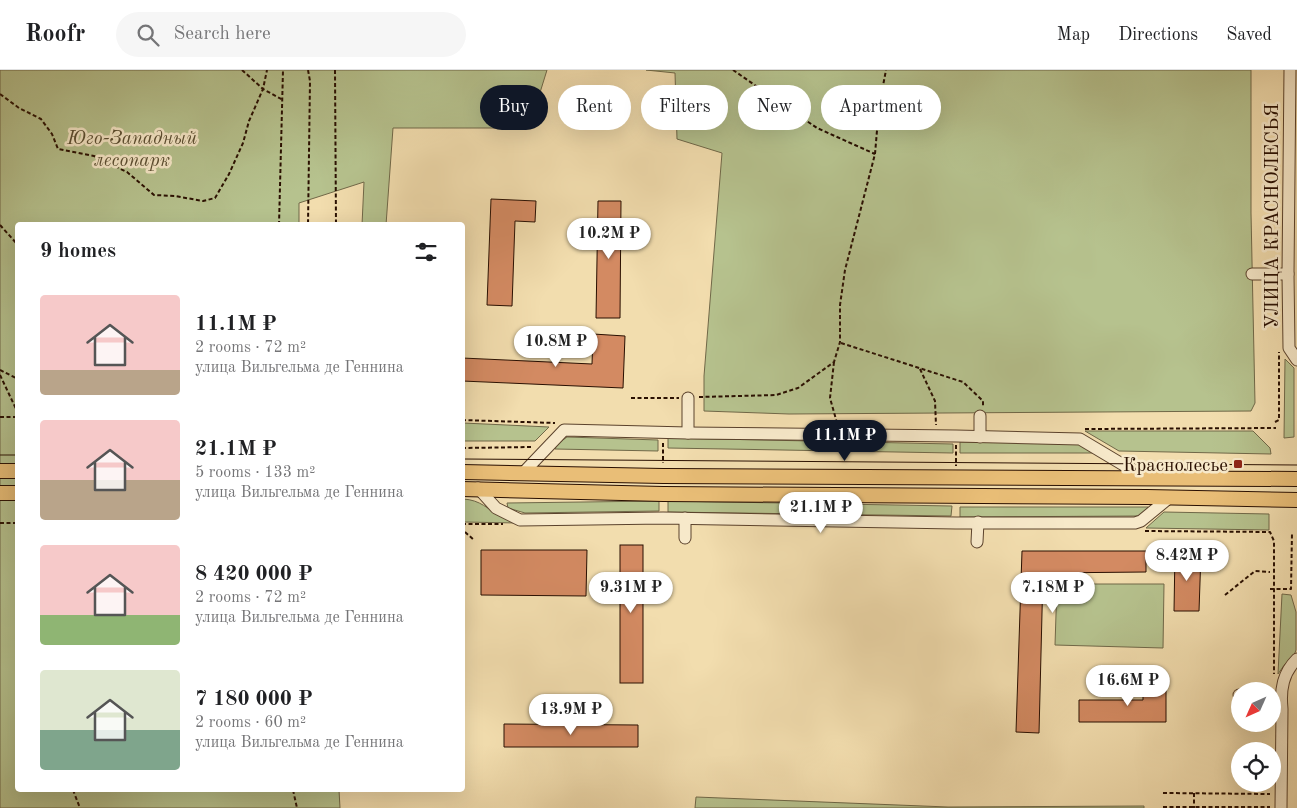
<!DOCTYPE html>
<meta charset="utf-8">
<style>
:root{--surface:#fff;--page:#f6f6f6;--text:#202124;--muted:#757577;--line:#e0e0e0;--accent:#111827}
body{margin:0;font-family:"Old Standard TT",serif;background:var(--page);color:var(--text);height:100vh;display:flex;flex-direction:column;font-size:19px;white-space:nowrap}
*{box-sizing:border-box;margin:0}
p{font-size:16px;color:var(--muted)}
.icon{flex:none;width:28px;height:28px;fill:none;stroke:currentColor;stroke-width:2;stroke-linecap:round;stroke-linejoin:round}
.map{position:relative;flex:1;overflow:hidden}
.drawer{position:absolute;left:15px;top:152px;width:450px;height:570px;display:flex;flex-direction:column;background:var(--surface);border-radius:5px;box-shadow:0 5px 20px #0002}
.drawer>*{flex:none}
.banner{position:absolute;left:480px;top:15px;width:475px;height:45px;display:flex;gap:10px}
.needle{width:32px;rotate:225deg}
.fabs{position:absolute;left:1231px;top:612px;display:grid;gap:10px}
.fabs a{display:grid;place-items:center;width:50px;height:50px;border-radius:50%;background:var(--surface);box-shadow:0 5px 20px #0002;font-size:25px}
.price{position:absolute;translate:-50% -42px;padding:0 11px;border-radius:18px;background:#fff;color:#222;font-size:16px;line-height:32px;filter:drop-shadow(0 1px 2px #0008)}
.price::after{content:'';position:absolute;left:50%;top:30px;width:15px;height:11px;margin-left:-8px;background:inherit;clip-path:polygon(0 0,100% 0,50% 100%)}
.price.active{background:var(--accent);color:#fff}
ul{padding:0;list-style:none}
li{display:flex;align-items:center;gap:15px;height:125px;padding:0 25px}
li span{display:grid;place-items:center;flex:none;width:140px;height:100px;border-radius:5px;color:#555}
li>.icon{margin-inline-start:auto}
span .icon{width:60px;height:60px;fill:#fffc;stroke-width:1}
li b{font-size:21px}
h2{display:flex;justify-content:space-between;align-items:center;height:60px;padding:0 25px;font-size:21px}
.pill{padding:0 18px;border-radius:22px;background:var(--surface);box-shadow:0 5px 20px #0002;font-size:18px;line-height:45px}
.pill.active{background:var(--accent);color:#fff}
header{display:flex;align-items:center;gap:30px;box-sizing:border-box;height:70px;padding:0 25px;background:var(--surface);border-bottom:1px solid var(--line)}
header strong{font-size:24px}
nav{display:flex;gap:28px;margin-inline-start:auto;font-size:18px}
.search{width:350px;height:45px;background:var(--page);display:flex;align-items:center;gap:12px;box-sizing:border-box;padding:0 18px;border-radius:28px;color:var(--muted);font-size:19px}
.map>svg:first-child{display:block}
.green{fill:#b6c28e;stroke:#706848}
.building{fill:#d38a62;stroke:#290f01}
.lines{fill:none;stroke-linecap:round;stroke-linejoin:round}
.minor-casing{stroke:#5b422c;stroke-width:13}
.major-casing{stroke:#290f01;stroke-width:16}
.path{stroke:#290f01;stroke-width:2;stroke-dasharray:4 2.5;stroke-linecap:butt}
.minor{stroke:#f7e9ca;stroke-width:11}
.major{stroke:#e9be77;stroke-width:14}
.tram{stroke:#290f01;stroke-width:1}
.poi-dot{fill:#8f2418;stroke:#f7e9ca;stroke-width:2}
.labels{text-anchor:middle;stroke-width:5;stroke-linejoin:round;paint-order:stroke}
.park-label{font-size:19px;font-style:italic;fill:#5a4e32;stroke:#f7e9ca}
.street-label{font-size:19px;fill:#290f01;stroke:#f7e9ca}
.poi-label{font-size:19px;fill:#290f01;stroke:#f7e9ca;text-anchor:end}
</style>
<header>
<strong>Roofr</strong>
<div class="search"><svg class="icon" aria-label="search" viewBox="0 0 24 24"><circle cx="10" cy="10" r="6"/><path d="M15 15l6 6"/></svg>Search here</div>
<nav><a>Map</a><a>Directions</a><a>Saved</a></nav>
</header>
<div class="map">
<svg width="1297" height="738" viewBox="0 0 1297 738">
<rect width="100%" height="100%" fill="#f2ddae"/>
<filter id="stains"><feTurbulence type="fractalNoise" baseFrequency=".004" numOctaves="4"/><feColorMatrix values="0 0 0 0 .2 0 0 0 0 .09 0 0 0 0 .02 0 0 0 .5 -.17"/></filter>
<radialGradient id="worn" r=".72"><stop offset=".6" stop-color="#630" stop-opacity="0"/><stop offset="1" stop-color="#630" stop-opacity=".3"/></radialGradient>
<g class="green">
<path d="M0 0H547L529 58H393L386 155H362L364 112 299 133V155H18V720H339L340 738H0Z"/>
<path d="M646 0H1251V143L1255 333 1251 341 789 344 704 341V306L722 83 677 69 675 3Z"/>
<path d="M1285 289 1294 298V367L1284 368Z"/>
<path d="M463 353 549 357 535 371H463Z"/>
<path d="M1085 361H1253L1270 378 1271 384 1119 381Z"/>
<path d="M567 367 658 370V381L555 379 557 374Z"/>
<path d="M668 368 953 374V383L668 378Z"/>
<path d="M960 372H1075L1097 383H960Z"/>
<path d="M463 429C481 430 487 439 502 447 507 449 512 451 517 453L463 452Z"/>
<path d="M659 431V441L525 443 508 438 507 433Z"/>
<path d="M668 431 952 436 951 446 668 442Z"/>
<path d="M960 437H1148L1147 440 1139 446 960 447Z"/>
<path d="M1164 442 1269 444V460L1146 458Z"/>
<path d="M1057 514H1164L1163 578 1055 575Z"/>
<path d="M1282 524 1291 525 1296 542V580L1293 588 1285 594 1278 604Z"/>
<path d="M696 727 948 737 1144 736V738H695Z"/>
</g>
<g class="building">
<path d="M491 129 536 131 535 152 515 151 512 236 487 235Z"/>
<path d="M598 131H621L620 248H596Z"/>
<path d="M593 264 625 266 623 318 462 311V288L592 294Z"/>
<rect x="620" y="475" width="23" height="138"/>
<path d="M481 480H587L586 526 481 525Z"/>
<path d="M1022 481H1146V502L1043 503 1039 663 1016 662Z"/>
<path d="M1175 482 1201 483 1199 541H1174Z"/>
<path d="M1143 612H1166V652H1079V630H1143Z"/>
<path d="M504 654 638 655V677H504Z"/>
</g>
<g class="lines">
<defs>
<g id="minor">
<path d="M1290 0 1288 204 1289 278 1297 290"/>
<path d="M1252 204H1288"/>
<path d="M688 328V363"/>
<path d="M980 346V367"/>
<path d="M523 403 564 360 688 363 956 366 1080 369 1147 409"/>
<path d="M478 418 496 438 520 450 663 448 956 453H1135L1141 451 1169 428"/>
<path d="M685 448V468"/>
<path d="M977 472 978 452"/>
<path d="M1239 625H1240"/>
<path d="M1281 738 1282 639C1280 619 1283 603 1297 589"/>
</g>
<g id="major">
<path d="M0 401H18"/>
<path d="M462 402 663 406 1297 409"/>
<path d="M462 419 663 424 1147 427 1297 430"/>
<path d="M0 423H18"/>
</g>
</defs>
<use href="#minor" class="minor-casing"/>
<use href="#major" class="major-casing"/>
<g class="path">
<path d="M242 0 263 19 283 30"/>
<path d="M308 0 310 11 308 155"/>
<path d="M335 0 336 155"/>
<path d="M733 0 817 58 875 84"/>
<path d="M0 24 19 38 41 49 52 64 58 79 94 86 127 102 154 125 175 126 203 131 215 128 229 104 243 73 249 51 263 19 267 0"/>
<path d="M0 155 18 175"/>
<path d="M279 155 283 0"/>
<path d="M841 273 963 312 983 331V336"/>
<path d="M834 292 830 328 837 353"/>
<path d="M920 299 935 331 936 355"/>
<path d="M0 300 18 309"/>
<path d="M0 305 17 341 16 347"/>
<path d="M699 327 776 325 798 318 834 292 840 272V235L845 200 875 84 879 37 886 0"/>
<path d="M631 328H679"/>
<path d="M0 347H18"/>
<path d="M462 350 555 353"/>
<path d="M1275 352 1279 350V282"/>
<path d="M1085 359 1276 358"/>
<path d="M663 373V393"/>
<path d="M956 375V396"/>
<path d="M462 378 533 377"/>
<path d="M0 453H18"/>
<path d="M462 454H503"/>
<path d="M1145 461 1270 462 1274 471V604"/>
<path d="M465 462 474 470"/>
<path d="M1270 519H1291L1292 463"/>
<path d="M1225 525 1255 501 1270 502"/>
<path d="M73 720 80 738"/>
<path d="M293 720 297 738"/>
<path d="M1163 723 1270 724"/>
<path d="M1194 723V738"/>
<path d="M1163 737H1270"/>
</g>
<use href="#minor" class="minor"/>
<use href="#major" class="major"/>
<g class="tram">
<path d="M0 385H18"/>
<path d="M462 389 1297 395"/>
</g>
</g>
<rect class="poi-dot" x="1233" y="389" width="10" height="10" rx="2.5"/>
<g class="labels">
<g class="park-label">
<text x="132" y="74">Юго-Западный<tspan x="132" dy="22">лесопарк</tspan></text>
</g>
<g class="street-label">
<text transform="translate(1271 146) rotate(-90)" y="7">УЛИЦА КРАСНОЛЕСЬЯ</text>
</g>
<g class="poi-label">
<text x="1228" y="401">Краснолесье</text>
</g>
</g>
<rect width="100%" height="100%" filter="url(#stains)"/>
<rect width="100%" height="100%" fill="url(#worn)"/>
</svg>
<div class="fabs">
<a><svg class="needle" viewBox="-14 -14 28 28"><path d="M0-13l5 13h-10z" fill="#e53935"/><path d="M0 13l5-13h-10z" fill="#757577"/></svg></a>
<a><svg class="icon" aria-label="locate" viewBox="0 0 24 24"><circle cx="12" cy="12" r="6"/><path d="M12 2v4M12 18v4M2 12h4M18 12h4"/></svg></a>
</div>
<b class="price" style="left:609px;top:190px">10.2M ₽</b>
<b class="price" style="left:556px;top:298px">10.8M ₽</b>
<b class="price active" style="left:845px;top:392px">11.1M ₽</b>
<b class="price" style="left:821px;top:464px">21.1M ₽</b>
<b class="price" style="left:1187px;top:512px">8.42M ₽</b>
<b class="price" style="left:631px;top:544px">9.31M ₽</b>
<b class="price" style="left:1053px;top:544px">7.18M ₽</b>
<b class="price" style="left:1128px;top:637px">16.6M ₽</b>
<b class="price" style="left:571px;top:666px">13.9M ₽</b>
<div class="banner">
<a class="pill active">Buy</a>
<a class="pill">Rent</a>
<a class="pill">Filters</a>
<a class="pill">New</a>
<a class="pill">Apartment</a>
</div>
<section class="drawer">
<h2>9 homes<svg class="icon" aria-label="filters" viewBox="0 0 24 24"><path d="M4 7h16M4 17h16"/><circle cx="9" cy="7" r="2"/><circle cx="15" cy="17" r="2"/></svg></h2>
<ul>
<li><span style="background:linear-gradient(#f6c9c9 75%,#b9a48a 0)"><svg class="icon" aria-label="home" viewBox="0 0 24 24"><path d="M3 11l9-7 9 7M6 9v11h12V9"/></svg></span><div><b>11.1M ₽</b><p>2 rooms · 72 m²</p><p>улица Вильгельма де Геннина</p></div></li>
<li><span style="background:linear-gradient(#f6c9c9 60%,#b9a48a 0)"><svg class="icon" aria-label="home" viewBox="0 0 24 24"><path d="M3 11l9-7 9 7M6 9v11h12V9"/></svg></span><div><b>21.1M ₽</b><p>5 rooms · 133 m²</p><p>улица Вильгельма де Геннина</p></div></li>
<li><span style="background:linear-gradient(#f6c9c9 70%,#8fb573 0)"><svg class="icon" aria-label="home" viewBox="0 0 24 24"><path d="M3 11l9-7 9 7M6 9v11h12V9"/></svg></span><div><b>8 420 000 ₽</b><p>2 rooms · 72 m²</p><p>улица Вильгельма де Геннина</p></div></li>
<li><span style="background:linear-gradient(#dfe7d0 60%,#7fa58c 0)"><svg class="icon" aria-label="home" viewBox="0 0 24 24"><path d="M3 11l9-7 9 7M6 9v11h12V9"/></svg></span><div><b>7 180 000 ₽</b><p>2 rooms · 60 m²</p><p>улица Вильгельма де Геннина</p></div></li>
</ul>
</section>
</div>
